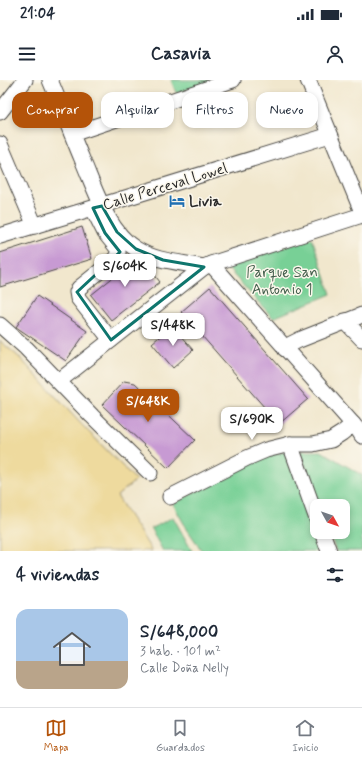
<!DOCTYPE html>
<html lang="es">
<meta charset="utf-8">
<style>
:root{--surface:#fff;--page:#f6f6f7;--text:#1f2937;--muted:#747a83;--line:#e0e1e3;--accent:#b45309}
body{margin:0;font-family:Mynerve,sans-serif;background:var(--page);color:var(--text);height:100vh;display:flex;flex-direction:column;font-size:15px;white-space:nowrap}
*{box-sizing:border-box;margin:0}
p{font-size:13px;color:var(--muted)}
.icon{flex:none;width:22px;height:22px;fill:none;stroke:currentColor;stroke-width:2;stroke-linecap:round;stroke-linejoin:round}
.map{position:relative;height:471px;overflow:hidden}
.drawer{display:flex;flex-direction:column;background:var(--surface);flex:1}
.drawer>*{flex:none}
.banner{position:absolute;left:12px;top:12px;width:338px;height:36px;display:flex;gap:8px}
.needle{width:26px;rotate:130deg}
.buttons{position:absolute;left:310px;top:419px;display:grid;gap:8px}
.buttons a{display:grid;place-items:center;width:40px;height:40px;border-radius:8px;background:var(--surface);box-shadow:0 2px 6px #0003;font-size:20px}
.price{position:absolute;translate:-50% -34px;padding:0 9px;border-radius:8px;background:#fff;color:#222;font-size:13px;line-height:26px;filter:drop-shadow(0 1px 2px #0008)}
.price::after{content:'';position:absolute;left:50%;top:24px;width:12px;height:9px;margin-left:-6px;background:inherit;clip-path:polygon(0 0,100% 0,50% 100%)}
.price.on{background:var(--accent);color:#fff}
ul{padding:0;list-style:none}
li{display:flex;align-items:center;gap:12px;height:100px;padding:0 16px}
li span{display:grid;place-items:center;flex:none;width:112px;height:80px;border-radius:12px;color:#555}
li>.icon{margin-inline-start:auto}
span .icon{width:48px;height:48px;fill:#fffc;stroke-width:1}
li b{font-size:17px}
h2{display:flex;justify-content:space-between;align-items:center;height:48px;padding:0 16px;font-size:17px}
.tag{padding:0 14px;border-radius:12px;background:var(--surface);box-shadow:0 2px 6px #0003;font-size:14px;line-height:36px}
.tag.on{background:var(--accent);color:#fff}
.status{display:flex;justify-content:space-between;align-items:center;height:28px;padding:0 20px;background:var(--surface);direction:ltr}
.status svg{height:11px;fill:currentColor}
header{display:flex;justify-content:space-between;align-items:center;height:52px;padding:0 16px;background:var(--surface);font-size:18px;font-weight:800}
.tabs{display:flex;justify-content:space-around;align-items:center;height:56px;border-top:1px solid var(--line);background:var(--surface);font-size:11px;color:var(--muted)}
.tabs a{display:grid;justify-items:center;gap:2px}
.tabs .on{color:var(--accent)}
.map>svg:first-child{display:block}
.green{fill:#78d096;stroke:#527e60}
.sand{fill:#eeda9e;stroke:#8c8264}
.building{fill:#c79ad3}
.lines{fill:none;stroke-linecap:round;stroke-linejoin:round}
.minor-casing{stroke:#494743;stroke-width:17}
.minor{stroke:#fff;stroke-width:15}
.marked{fill:none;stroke:#0f766e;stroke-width:3;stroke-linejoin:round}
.labels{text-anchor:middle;stroke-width:3;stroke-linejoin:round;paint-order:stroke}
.street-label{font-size:15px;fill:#2b2b2b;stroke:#fbf7ec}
.poi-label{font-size:15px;font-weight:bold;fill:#2b2b2b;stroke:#fbf7ec;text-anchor:start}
.park-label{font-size:15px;fill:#425d4b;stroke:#fbf7ec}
</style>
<div class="status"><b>21:04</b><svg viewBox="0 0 49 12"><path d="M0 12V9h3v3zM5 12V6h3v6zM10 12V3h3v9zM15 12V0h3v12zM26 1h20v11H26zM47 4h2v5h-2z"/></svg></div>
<header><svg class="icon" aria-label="menu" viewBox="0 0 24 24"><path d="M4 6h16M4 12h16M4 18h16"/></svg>Casavia<svg class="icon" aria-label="person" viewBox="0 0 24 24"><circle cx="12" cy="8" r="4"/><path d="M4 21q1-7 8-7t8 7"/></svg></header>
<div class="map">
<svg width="362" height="471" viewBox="0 0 362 471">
<rect width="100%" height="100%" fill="#fbf7ec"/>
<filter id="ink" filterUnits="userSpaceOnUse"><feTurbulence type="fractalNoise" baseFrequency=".025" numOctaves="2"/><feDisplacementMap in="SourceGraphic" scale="8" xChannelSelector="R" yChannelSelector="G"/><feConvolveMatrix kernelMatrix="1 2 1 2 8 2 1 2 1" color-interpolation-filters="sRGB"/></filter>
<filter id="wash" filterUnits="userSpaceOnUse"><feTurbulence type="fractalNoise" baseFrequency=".012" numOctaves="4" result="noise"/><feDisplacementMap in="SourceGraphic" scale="16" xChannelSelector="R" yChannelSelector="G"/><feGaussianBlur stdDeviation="0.9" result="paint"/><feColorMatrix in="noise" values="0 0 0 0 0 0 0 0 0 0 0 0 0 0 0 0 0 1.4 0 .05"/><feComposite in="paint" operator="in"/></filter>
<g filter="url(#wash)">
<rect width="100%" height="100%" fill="#f1e7cd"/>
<g class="green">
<path d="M171 0H218L176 13Z"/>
<path d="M312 158 331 214 273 238 230 191 228 188 234 183Z"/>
<path d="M290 371 317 445V452L326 471H202L187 449 173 424 236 389 268 375Z"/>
<path d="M300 371H321L362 395V471H336L329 452H343V426H319Z"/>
<path d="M173 437 192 471H163L151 449Z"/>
</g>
<path class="sand" d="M0 261 19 277 81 344 136 400 117 416 152 471H0Z"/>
<g id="blocks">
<g class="building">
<path d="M82 147 92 179 0 207V173Z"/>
<path d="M136 179 146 184 160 202 111 240 91 215Z"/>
<path d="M210 207 308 319 279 344 181 232Z"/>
<path d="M37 216 87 251 66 281 16 247Z"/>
<path d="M172 246 193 270 173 288 152 263Z"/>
<path d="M124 301 135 303 195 360 168 388 102 325Z"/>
</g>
</g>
</g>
<g filter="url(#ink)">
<use href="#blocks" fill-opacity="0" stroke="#494743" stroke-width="1"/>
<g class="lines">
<defs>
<g id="minor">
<path d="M50 0C61 26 71 53 82 79 95 109 108 152 136 169 157 182 181 182 204 187"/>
<path d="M308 0 362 132"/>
<path d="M0 32 25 0"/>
<path d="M72 54 233 0"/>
<path d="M0 64 35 146"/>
<path d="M93 129 105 153 118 169V174L115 179 79 208 77 212 78 218 111 260"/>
<path d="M0 156 106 124 330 55"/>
<path d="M211 184 359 351 362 356"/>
<path d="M345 241 362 259"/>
<path d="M0 245 26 268 92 336 150 393"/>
<path d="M285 269 291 264 299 260 362 235"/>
<path d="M59 301 204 187 211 184 362 135"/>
<path d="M290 364 317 439"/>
<path d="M170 417 247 378 266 370 290 364H313L331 360 342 353 353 344"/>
<path d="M322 452 329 471"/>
</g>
</defs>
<use href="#minor" class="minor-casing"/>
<use href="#minor" class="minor"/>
</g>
</g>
<path class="marked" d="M102 126 117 152 136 169 163 180 204 187 111 260 77 212 120 172 105 153 93 128Z"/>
<defs>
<symbol id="hotel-bare" viewBox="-9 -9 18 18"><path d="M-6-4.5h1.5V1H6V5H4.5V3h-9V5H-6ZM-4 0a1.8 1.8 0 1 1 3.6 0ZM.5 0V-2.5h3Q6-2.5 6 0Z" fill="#1f6fb2" stroke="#fbf7ec" stroke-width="2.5" paint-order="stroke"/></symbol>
</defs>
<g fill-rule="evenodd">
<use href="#hotel-bare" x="166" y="110" width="22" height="22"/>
</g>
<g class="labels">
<g class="street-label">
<text transform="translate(165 106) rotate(-17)" y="5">Calle Perceval Lowel</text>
</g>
<g class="poi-label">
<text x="189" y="126">Livia</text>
</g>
<g class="park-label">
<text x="282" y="197">Parque San<tspan x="282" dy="17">Antonio 1</tspan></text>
</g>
</g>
</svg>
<div class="buttons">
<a><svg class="needle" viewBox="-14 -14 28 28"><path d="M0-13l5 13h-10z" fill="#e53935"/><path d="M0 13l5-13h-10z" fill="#747a83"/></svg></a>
</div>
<b class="price" style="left:125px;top:208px">S/604K</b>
<b class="price" style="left:173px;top:267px">S/448K</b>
<b class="price on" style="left:148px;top:343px">S/648K</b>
<b class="price" style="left:252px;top:361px">S/690K</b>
<div class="banner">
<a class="tag on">Comprar</a>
<a class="tag">Alquilar</a>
<a class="tag">Filtros</a>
<a class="tag">Nuevo</a>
</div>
</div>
<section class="drawer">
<h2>4 viviendas<svg class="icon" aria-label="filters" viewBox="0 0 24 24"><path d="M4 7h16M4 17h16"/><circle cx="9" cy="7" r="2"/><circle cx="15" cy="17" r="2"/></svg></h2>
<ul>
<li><span style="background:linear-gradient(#a9c7e8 65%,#b9a48a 0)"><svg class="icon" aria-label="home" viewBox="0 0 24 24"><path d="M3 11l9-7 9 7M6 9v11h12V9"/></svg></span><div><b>S/648,000</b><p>3 hab. · 101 m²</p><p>Calle Doña Nelly</p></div></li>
</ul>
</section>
<nav class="tabs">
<a class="on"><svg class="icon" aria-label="map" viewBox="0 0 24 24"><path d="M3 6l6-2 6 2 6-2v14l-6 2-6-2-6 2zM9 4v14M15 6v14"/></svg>Mapa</a>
<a><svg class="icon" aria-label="saved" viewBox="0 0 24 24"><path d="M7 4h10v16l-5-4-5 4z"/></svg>Guardados</a>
<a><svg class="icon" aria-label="home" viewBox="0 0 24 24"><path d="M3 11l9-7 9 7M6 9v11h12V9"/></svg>Inicio</a>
</nav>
